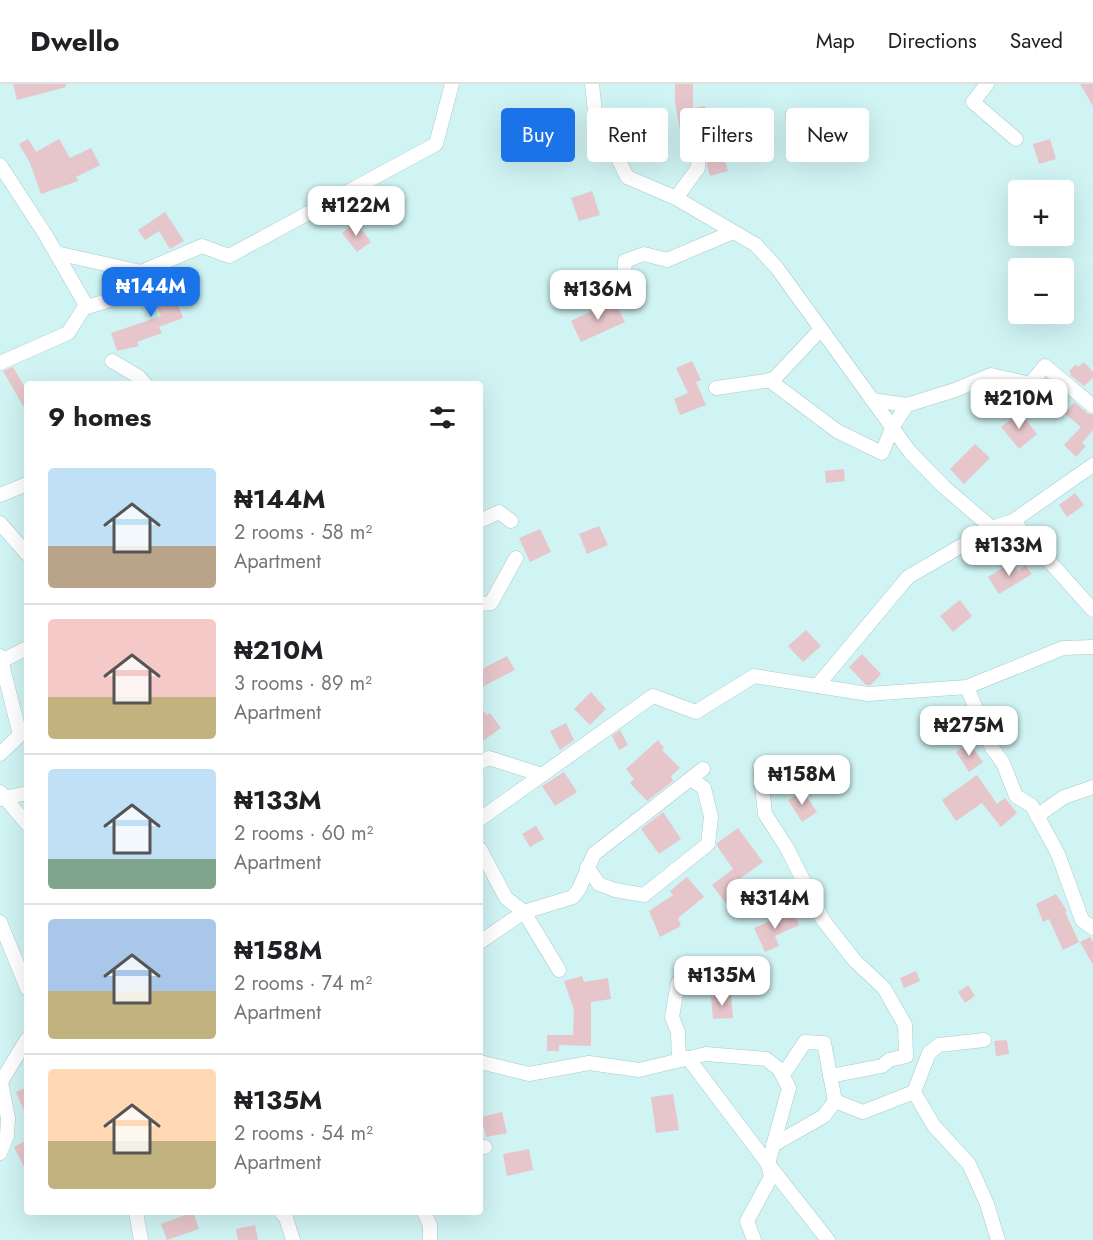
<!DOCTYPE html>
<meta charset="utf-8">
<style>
:root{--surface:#fff;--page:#f6f6f6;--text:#202124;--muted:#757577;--line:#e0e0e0;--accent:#1a73e8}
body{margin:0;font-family:Jost,sans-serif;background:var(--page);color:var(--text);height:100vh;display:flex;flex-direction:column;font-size:22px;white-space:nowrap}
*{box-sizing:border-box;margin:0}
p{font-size:20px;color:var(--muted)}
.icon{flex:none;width:33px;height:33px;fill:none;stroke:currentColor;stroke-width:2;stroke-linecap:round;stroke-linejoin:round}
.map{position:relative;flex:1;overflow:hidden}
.sheet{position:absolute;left:24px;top:297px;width:459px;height:834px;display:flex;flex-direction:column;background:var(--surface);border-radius:6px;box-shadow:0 6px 24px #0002}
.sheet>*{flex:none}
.top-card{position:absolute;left:501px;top:24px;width:501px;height:54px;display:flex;gap:12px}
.tools{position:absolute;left:1008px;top:96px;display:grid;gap:12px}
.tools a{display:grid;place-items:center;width:66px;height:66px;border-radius:6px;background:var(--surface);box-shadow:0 6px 24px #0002;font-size:30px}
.price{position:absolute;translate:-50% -51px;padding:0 14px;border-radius:12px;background:#fff;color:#222;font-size:20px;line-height:39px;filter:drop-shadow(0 2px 3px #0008)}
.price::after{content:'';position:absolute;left:50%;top:36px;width:18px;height:14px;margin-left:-9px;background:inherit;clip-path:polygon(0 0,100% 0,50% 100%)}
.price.selected{background:var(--accent);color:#fff}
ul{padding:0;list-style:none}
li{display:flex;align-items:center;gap:18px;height:150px;padding:0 24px}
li+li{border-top:2px solid var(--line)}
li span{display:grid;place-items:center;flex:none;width:168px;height:120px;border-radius:6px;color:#555}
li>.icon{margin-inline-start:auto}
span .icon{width:72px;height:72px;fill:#fffc;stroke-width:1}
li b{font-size:26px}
h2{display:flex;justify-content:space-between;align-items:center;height:72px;padding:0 24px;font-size:26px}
.tag{padding:0 21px;border-radius:6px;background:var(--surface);box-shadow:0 6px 24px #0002;font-size:21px;line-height:54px}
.tag.selected{background:var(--accent);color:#fff}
header{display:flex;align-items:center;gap:36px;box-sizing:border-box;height:84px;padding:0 30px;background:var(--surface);border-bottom:2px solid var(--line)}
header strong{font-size:28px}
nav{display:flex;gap:33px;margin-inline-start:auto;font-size:21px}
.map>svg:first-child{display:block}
.building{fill:#e6c6cb}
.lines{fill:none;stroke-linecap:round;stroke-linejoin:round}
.minor-casing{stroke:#a8cacb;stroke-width:15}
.minor{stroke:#fff;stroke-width:14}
</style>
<header>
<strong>Dwello</strong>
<nav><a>Map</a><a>Directions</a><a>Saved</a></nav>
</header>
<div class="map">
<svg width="1093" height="1156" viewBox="0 0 1093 1156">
<rect width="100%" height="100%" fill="#d0f3f4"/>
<g class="building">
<path d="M13 0H66V3L17 16Z"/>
<path d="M675 0H693V24L705 22 706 28 726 24 731 44 681 51 675 18Z"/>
<path d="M1080 0H1093V22Z"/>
<path d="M808 26 809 53 787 54 785 27Z"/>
<path d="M28 55 36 68 59 55 70 74 91 64 100 81 76 93 78 97 41 110 30 79 19 60Z"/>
<path d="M1050 55 1056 75 1039 80 1033 60Z"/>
<path d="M721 64 728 87 710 92 707 82 708 68Z"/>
<path d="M592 107 600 131 579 137 571 114Z"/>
<path d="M165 128 184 157 170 165 159 147 145 156 138 146Z"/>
<path d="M356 138 371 158 357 168 342 149Z"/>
<path d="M167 191 183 234 159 243 162 249 137 258 139 262 117 267 111 249 161 232 157 222 159 221 150 199Z"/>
<path d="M614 216 625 238 581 258 571 237Z"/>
<path d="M692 277 701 296 696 298 706 321 680 331 674 315 688 309 676 284Z"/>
<path d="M1084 278 1093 288V294L1084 302 1070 291 1071 290 1069 287 1076 280 1078 283Z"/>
<path d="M13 283 27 307V329L3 287Z"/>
<path d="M1074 318 1087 329 1093 331V346L1082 359 1086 362 1076 373 1064 361 1081 343 1065 330Z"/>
<path d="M1020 328 1037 350 1019 365 1001 343Z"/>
<path d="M975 360 990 374 964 400 950 385Z"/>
<path d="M844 385 845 397 826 399 825 387Z"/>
<path d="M1075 409 1084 421 1067 433 1059 421Z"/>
<path d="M599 442 608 461 587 470 579 450Z"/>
<path d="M540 445 551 468 530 478 519 454Z"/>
<path d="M1012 478 1018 487 1025 481 1032 490 999 510 988 493Z"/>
<path d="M960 516 972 532 953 548 940 532Z"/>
<path d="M806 546 821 562 803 578 788 562Z"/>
<path d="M862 570 881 590 871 601H866L849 583Z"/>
<path d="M507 572 515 586 480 604V586Z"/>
<path d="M591 608 606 625 590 641 574 625Z"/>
<path d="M480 623 487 631 490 629 501 644 480 659Z"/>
<path d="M566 639 574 656 560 666 550 647Z"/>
<path d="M620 646 628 661 619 666 612 652Z"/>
<path d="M658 656 664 664 662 666 680 684 671 692 673 697 647 717 630 699 634 695 626 685Z"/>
<path d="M969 659 983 678 969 688 956 668Z"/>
<path d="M564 688 577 708 555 722 542 702Z"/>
<path d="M977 691 997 720 1005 714 1017 729 1001 743 982 719 956 737 942 716Z"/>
<path d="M803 707 817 728 802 738 788 716Z"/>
<path d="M663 728 681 755 659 770 641 745Z"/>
<path d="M536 742 544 755 530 763 522 750Z"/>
<path d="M738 744 763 778 734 799 746 815 731 826 712 801 733 785 717 762V759Z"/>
<path d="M687 793 704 813 678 834 681 842 660 853 649 827 673 811 670 807Z"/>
<path d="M1056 810 1067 827 1065 828 1079 858 1063 866 1049 835 1043 838 1036 820Z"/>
<path d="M793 827 799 841 775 852 779 862 765 868 754 844Z"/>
<path d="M1090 853 1093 858V881L1080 858Z"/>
<path d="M682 887H701V908H686L687 896 682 891Z"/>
<path d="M916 887 920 897 904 904 900 894Z"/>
<path d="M582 892 584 898 608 894 611 915 591 918V962L559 961V967H547V951H573L574 926 564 897Z"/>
<path d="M968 901 975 912 965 919 958 908Z"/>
<path d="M731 911 733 934 713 935 711 913Z"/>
<path d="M1007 956 1009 970 996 972 994 957Z"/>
<path d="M27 1003V1033L16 1008Z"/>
<path d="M673 1010 679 1046 656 1049 651 1013Z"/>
<path d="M502 1028 507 1049 486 1053 481 1033Z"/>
<path d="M27 1056V1089L14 1063Z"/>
<path d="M529 1065 533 1086 507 1092 503 1070Z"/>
<path d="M193 1128 199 1145 167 1156 161 1140Z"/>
<path d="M255 1141 258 1156H238L236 1145Z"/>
</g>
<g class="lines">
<defs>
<g id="minor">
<path d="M592 0 595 28 627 93 676 114 756 161 777 184 910 368 944 403 992 444 1013 437 1093 381"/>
<path d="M987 0 973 18 1016 55"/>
<path d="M0 81 45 150 87 223"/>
<path d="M676 114 698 84 699 56"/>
<path d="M56 169 141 188"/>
<path d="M623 209 625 177 644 170 667 176 733 148"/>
<path d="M112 277 139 293 145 300"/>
<path d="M0 279 68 249 84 224 123 212 141 188 202 162 229 172 436 60 452 0"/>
<path d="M769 296 837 347 882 369 892 344 907 321"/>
<path d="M716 304 773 296 821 245"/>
<path d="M872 316 907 321 955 306 991 291 1030 300 1045 282 1093 322"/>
<path d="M0 411 27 400"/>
<path d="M480 437 499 428 511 437"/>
<path d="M1013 437 1093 526"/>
<path d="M0 439 27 470"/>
<path d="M480 520 491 519 516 474"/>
<path d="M0 572 20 651 0 670"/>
<path d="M0 578 27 564"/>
<path d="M817 602 908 493 992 444"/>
<path d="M967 603 992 664 1003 679 1016 712 1032 722 1058 770 1082 836 1093 844"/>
<path d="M480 678 489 674 542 691"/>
<path d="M760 682 765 730 787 764 823 836 855 877 884 904 905 941 906 972 889 976 882 982 830 992"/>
<path d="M0 708 27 740"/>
<path d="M0 715 27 709"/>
<path d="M1037 732 1064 713 1093 703"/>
<path d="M480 735 653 612 696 628 754 592 868 610 967 603 1063 564 1093 563"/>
<path d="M480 765 506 814 524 828 559 886"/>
<path d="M587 783 599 800 615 806 644 811 708 760 711 733 704 704 691 695"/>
<path d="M0 838 27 904"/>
<path d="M480 858 524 828 573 813 579 805 594 770 703 685"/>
<path d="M678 899 672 933 678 948 679 976"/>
<path d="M688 974 768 1080 828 1156"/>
<path d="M480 978 529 990 589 979 639 986 706 970 766 975 779 985 789 1004 768 1080 771 1093 747 1137 754 1156"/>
<path d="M783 991 805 958 824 959 835 1017"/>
<path d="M914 1008 934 1042 969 1080 987 1120 998 1156"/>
<path d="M773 1061 824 1032 835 1017 863 1028 914 1008 929 969 939 961 984 956"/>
<path d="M480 1064 485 1063"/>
<path d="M0 1069 7 1052 8 1034 1 998 27 955"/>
<path d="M136 1128 141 1156"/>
<path d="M281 1128 286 1134 293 1156"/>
<path d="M424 1128 430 1141V1156"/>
</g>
</defs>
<use href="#minor" class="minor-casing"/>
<use href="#minor" class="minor"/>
</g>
</svg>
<div class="tools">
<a>+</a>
<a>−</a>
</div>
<b class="price" style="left:356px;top:153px">₦122M</b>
<b class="price selected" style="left:151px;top:234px">₦144M</b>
<b class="price" style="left:598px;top:237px">₦136M</b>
<b class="price" style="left:1019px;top:346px">₦210M</b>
<b class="price" style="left:1009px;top:493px">₦133M</b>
<b class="price" style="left:969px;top:673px">₦275M</b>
<b class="price" style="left:802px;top:722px">₦158M</b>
<b class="price" style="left:775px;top:846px">₦314M</b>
<b class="price" style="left:722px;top:923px">₦135M</b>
<div class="top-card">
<a class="tag selected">Buy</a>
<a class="tag">Rent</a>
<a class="tag">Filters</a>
<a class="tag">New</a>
</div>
<section class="sheet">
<h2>9 homes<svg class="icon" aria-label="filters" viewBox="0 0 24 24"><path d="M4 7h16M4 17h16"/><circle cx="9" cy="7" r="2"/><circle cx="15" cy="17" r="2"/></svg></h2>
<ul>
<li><span style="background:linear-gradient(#bfe0f5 65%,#b9a48a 0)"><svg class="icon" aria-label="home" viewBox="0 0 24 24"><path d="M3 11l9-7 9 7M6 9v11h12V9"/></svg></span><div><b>₦144M</b><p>2 rooms · 58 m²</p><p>Apartment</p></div></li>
<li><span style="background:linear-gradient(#f6c9c9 65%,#c2b280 0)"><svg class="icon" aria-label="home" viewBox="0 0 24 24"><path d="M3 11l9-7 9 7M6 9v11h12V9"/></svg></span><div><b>₦210M</b><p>3 rooms · 89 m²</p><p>Apartment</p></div></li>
<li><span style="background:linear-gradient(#bfe0f5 75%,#7fa58c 0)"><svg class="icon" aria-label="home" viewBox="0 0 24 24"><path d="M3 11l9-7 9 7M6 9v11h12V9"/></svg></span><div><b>₦133M</b><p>2 rooms · 60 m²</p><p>Apartment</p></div></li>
<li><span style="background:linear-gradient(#a9c7e8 60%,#c2b280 0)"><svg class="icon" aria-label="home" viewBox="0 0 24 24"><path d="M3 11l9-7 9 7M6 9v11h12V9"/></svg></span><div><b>₦158M</b><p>2 rooms · 74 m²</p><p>Apartment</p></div></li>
<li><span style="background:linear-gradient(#ffd9b3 60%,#c2b280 0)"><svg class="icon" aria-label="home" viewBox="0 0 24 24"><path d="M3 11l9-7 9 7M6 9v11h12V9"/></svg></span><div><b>₦135M</b><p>2 rooms · 54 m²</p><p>Apartment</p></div></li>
</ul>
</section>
</div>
